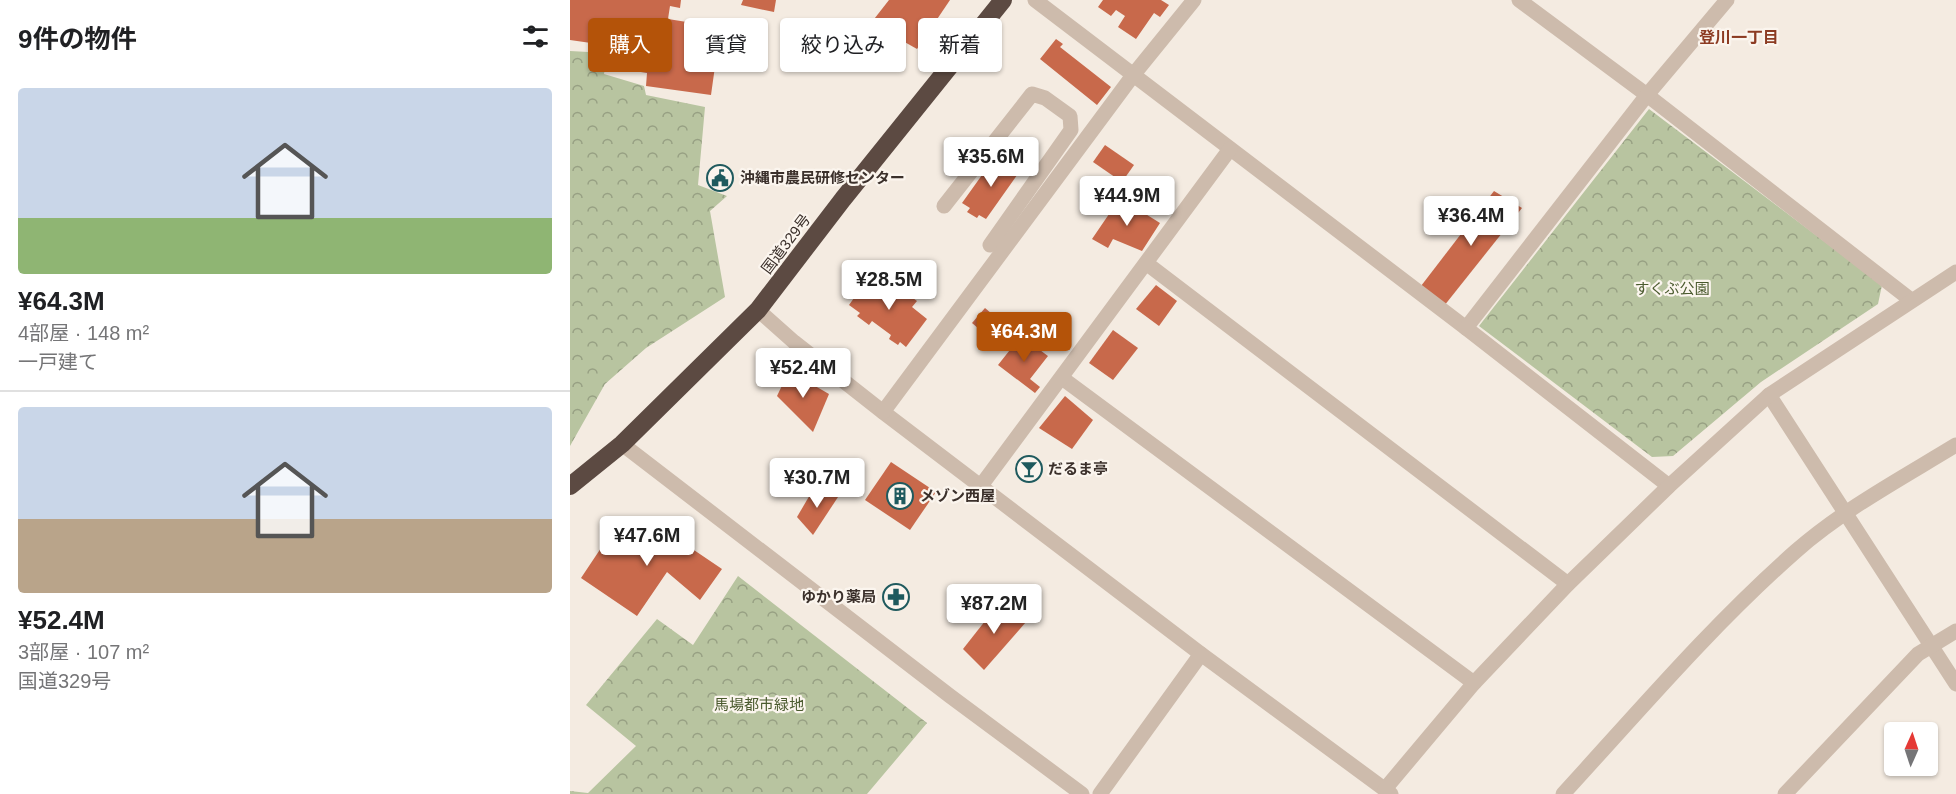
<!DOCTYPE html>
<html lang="ja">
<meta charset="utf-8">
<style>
:root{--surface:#fff;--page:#f2f2f2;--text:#202124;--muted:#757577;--line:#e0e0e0;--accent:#b45309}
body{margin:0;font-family:Helvetica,"Noto Sans JP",sans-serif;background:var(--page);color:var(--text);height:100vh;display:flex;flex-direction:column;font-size:22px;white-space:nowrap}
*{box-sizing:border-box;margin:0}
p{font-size:20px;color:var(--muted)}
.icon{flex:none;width:33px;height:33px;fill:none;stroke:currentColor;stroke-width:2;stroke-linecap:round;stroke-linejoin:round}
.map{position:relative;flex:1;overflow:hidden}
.sheet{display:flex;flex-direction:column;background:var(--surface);width:570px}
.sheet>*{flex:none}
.guide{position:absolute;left:18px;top:18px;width:570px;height:54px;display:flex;gap:12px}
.needle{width:39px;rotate:3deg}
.fabs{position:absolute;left:1314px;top:722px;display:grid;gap:12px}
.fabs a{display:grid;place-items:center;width:54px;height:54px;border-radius:6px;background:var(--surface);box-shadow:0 2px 4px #0004;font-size:30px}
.price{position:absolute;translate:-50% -51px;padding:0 14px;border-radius:6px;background:#fff;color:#222;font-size:20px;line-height:39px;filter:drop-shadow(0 2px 3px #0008)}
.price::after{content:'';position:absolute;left:50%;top:36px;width:18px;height:14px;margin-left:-9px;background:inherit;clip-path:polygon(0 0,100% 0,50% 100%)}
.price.selected{background:var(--accent);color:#fff}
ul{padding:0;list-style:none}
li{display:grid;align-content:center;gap:12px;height:318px;padding:0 18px}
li+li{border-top:2px solid var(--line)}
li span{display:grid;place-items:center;height:186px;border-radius:6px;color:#555}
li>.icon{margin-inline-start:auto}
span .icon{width:108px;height:108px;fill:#fffc;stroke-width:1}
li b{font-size:26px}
h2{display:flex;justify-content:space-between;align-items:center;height:72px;padding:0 18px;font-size:26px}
.pill{padding:0 21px;border-radius:6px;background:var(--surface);box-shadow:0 2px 4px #0004;font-size:21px;line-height:54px}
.pill.selected{background:var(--accent);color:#fff}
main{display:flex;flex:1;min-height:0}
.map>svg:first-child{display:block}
.forest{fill:url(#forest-crowns)}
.building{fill:#c8694b}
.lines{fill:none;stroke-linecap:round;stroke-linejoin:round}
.minor{stroke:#cdbbac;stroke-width:15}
.highway{stroke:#5c4a42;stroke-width:18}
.labels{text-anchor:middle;stroke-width:4.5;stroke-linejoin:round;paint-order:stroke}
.poi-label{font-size:15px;font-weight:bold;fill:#3b302b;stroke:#fbf5ee;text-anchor:start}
.street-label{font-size:15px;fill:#3b302b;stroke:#fbf5ee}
.park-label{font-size:15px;fill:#4a5a2e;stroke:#fbf5ee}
.neighbourhood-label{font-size:16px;font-weight:bold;fill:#8c3b22;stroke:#fbf5ee}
</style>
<main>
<section class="sheet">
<h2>9件の物件<svg class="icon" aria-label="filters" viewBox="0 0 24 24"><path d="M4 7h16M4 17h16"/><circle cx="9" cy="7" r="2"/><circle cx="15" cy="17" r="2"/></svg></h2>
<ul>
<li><span style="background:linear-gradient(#c9d6e8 70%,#8fb573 0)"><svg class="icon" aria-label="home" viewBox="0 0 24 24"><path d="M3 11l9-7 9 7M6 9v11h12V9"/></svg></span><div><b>¥64.3M</b><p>4部屋 · 148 m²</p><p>一戸建て</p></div></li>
<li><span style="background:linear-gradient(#c9d6e8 60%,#b9a48a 0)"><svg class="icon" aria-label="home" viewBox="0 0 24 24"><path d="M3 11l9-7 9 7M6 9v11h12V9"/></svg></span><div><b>¥52.4M</b><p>3部屋 · 107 m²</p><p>国道329号</p></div></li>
</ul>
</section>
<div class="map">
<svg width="1386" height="794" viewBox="0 0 1386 794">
<defs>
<pattern id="forest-crowns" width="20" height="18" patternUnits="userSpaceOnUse" patternTransform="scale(1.5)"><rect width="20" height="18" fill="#b8c4a0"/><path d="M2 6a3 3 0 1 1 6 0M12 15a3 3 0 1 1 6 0" fill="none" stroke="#97a083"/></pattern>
</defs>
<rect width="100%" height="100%" fill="#f4ebe1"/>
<g class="forest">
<path d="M0 51 37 53 34 74 74 86 76 95 135 107 128 185 157 196 140 211 155 297 76 348 35 384 0 446Z"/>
<path d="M1079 109 1312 285 1308 304 1191 382 1103 456 1082 457 909 326Z"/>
<path d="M168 576 357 723 297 794H0V791L18 793 66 746 16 705 87 619 123 645Z"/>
</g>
<g class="building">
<path d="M0 0H111L110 8 100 6 98 19 123 23 120 41 148 45 141 95 76 86 77 73 46 68 49 47 0 40Z"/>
<path d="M173 0H206L204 12 171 5Z"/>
<path d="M319 0H380L347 49 301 23Z"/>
<path d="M533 0H591L599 5 590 17 584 13 566 39 548 27 555 16 546 10 541 16 528 7Z"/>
<path d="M486 39 493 44 490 47 541 87 527 105 470 59Z"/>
<path d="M535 145 564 165 552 182 523 162Z"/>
<path d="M427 154 450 171 416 219 409 215 407 218 397 212 400 208 392 203Z"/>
<path d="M924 191 952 208 874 306 851 286Z"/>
<path d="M550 198 590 223 572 251 543 239 538 248 522 239Z"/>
<path d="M299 277 320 292 325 285 347 301 342 307 357 319 336 347 330 342 328 345 319 339 321 335 302 321 299 325 287 316 290 313 279 305Z"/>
<path d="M586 285 607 301 589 326 566 309Z"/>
<path d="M415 308 442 331 429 346 402 323Z"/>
<path d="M543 330 568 348 543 380 519 363Z"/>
<path d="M451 336 478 356 460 379 470 387 465 393 428 365Z"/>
<path d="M219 371 259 394 243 432 207 396Z"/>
<path d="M495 396 523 420 502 449 469 428Z"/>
<path d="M321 462 366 492 340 530 295 500Z"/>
<path d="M244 488 270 494 243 535 227 517Z"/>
<path d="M84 523 152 569 130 600 97 572 67 616 11 578 41 533 49 538 63 525 78 530Z"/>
<path d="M430 602 456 622 414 670 393 649Z"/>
</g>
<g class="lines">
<g class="minor">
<path d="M465 0 896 328 1099 486"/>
<path d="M949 0 1077 95 1341 300"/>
<path d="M374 206 462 94 475 98 500 116 501 130 420 245"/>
<path d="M576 263 998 584"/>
<path d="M188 310 224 342 313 412 631 654 821 794"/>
<path d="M896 328 1077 95 1157 0"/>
<path d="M492 378 904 683"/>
<path d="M1199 395 1386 684"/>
<path d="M313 412 564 74 624 0"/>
<path d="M52 444 380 696 512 794"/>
<path d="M410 487 660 149"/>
<path d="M815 789 904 683 998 584 1099 486 1199 395 1386 272"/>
<path d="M530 794 631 654"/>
<path d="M993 794C1069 711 1142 625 1226 551 1274 509 1332 478 1386 445"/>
<path d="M1215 794 1348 654 1386 631"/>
</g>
<path class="highway" d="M0 486 52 444 188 310 273 199 433 0"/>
</g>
<defs>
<symbol id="civic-ring" viewBox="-11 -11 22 22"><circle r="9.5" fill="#fbf5ee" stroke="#1f5a5e" stroke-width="1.5"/><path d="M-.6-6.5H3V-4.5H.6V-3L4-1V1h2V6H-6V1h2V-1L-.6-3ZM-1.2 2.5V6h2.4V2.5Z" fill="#1f5a5e"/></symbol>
<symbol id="bar-ring" viewBox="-11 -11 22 22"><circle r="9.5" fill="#fbf5ee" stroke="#1f5a5e" stroke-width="1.5"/><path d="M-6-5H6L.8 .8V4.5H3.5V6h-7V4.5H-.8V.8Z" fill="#1f5a5e"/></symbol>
<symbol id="building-ring" viewBox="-11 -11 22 22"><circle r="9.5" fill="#fbf5ee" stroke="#1f5a5e" stroke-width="1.5"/><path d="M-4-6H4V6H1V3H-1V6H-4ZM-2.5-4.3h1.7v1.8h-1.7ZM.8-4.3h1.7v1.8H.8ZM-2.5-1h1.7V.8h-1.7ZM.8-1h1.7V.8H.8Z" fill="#1f5a5e"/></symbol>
<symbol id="pharmacy-ring" viewBox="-11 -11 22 22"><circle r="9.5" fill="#fbf5ee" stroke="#1f5a5e" stroke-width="1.5"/><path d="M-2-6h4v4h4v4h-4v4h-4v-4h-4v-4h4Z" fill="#1f5a5e"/></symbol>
</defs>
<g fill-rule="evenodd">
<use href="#civic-ring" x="135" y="163" width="30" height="30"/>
<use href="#bar-ring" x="444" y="454" width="30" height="30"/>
<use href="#building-ring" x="315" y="481" width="30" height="30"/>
<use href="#pharmacy-ring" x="311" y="582" width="30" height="30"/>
</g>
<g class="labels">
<g class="poi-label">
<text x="170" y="183">沖縄市農民研修センター</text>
<text x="478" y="474">だるま亭</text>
<text x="350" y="501">メゾン西屋</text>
<text x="306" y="602" text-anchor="end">ゆかり薬局</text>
</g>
<g class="street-label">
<text transform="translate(216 244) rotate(-53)" y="5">国道329号</text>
</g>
<g class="park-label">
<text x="1102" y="294">すくぶ公園</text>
<text x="189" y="710">馬場都市緑地</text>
</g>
<g class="neighbourhood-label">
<text x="1169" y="43">登川一丁目</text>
</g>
</g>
</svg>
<div class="fabs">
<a><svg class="needle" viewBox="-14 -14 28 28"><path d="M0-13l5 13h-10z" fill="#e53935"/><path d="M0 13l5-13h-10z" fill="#757577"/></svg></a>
</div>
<b class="price" style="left:421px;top:188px">¥35.6M</b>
<b class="price" style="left:557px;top:227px">¥44.9M</b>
<b class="price" style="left:901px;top:247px">¥36.4M</b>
<b class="price" style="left:319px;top:311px">¥28.5M</b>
<b class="price selected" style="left:454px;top:363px">¥64.3M</b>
<b class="price" style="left:233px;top:399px">¥52.4M</b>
<b class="price" style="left:247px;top:509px">¥30.7M</b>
<b class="price" style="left:77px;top:567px">¥47.6M</b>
<b class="price" style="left:424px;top:635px">¥87.2M</b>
<div class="guide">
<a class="pill selected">購入</a>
<a class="pill">賃貸</a>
<a class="pill">絞り込み</a>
<a class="pill">新着</a>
</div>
</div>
</main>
